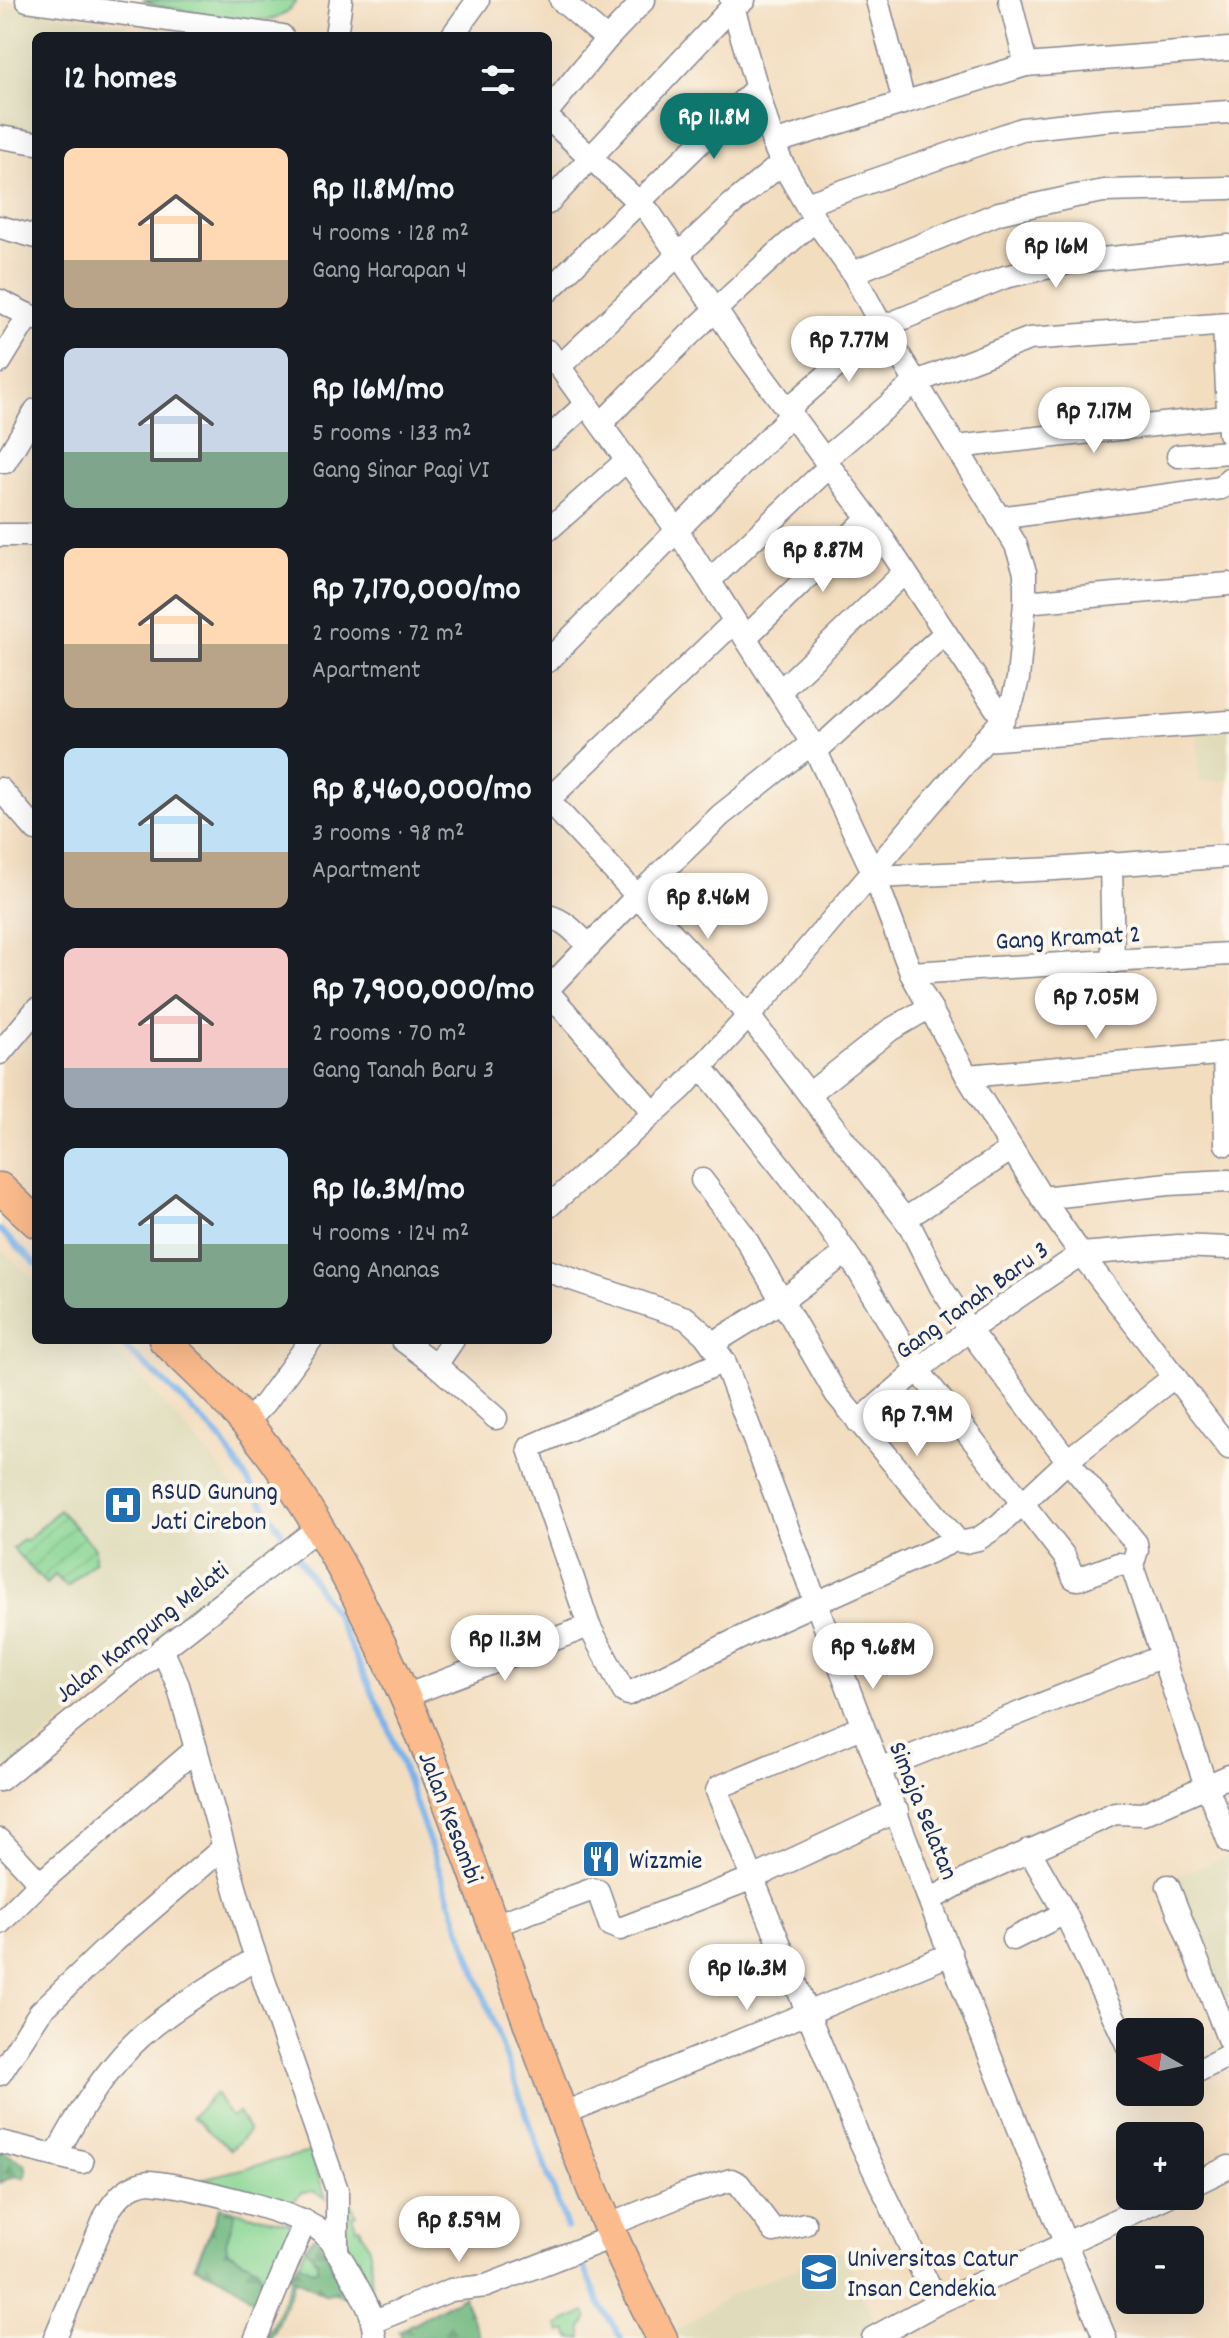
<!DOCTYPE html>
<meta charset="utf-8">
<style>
:root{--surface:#171b24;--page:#242831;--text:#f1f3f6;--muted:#9ea1a6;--accent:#0f766e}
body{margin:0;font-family:Dekko,sans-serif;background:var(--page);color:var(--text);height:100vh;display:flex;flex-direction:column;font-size:30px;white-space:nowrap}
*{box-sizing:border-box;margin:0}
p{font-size:26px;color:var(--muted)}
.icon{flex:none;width:44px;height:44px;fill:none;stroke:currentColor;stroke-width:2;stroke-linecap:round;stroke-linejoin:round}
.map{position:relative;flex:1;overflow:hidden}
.drawer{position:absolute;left:32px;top:32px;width:520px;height:1312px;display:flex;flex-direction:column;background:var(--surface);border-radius:12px;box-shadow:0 8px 32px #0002}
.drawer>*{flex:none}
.needle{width:52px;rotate:279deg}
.buttons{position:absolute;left:1116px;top:2018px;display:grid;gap:16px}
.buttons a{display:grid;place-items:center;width:88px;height:88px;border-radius:12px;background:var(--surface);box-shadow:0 8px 32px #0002;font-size:40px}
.price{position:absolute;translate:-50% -68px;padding:0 18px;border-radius:28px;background:#fff;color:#222;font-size:26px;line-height:52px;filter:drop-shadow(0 2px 4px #0008)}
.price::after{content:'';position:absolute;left:50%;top:48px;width:24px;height:18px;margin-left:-12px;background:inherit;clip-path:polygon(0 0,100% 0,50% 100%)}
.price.on{background:var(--accent);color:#fff}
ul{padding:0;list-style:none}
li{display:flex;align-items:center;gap:24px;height:200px;padding:0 32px}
li span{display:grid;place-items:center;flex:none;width:224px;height:160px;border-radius:12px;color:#555}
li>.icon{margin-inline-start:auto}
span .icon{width:96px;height:96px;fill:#fffc;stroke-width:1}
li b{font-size:34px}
h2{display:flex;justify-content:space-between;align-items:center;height:96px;padding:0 32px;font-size:34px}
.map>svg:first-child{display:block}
.built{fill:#e0dcbb}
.grass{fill:#89d694;stroke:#528279;stroke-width:2}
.forest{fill:url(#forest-firs);stroke:#44736e;stroke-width:2}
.garden{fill:url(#garden-furrows);stroke:#528279;stroke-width:2}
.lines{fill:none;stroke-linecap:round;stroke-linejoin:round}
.stream{stroke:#7cb3eb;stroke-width:6}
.minor-casing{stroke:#87868e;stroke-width:25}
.major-casing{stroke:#87868e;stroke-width:33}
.minor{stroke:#fff;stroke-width:22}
.major{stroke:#fbbb8c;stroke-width:30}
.labels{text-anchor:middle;stroke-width:8;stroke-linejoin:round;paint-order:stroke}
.street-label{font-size:26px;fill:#1b2f5e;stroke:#fbf7ec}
.poi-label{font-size:26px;fill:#1b2f5e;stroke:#fbf7ec;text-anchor:start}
</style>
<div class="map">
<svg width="1229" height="2338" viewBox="0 0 1229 2338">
<defs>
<pattern id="forest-firs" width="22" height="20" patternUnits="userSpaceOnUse" patternTransform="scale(2)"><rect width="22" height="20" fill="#6eb77e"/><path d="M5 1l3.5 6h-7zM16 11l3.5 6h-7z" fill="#5a956a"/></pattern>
<pattern id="garden-furrows" width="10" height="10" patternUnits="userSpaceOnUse" patternTransform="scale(2)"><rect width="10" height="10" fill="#89d694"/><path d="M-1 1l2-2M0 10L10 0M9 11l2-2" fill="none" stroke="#76b882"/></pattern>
</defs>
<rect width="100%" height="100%" fill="#fbf7ec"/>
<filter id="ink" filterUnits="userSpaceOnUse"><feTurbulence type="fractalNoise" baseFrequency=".0125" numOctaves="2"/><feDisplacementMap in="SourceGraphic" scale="16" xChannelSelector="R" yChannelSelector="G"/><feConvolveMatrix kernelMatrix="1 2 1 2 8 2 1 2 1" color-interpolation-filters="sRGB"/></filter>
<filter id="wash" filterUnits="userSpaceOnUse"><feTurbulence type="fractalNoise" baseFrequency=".006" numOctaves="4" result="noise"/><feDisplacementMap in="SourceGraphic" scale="32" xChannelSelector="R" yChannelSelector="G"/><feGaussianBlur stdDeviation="1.8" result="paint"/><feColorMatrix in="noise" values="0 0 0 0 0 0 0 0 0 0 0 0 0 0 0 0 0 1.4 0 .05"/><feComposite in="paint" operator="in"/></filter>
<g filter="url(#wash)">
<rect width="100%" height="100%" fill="#f3ddbf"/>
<g class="built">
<path d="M6 7 127 24 125 36H36V137L0 132V51Z"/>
<path d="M1229 727V780L1200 782 1197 730Z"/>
<path d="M0 1248 36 1281V1340H100L151 1389 217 1464 277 1545 0 1774Z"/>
<path d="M1229 1855V2040L1167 1879Z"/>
<path d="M841 2250 878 2328 860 2338H681L677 2331 730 2295Z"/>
</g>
<g class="grass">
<path d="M143 0H297C291 9 284 17 272 19 250 23 184 10 158 6Z"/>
<path d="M215 2093 231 2117 238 2112 249 2131 231 2150 192 2117Z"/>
<path d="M310 2152 326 2198 313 2191 301 2193 292 2203 201 2179Z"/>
<path d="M348 2194 356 2215 352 2217 357 2228 360 2227 370 2251 372 2295 345 2253Z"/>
<path d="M221 2208 290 2223 292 2228 263 2296 194 2266Z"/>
<path d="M306 2246 322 2250 350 2296 346 2297 295 2280 271 2338H267Z"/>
<path d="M585 2312 588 2318 582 2328V2338H571L567 2330 561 2332 558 2325Z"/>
</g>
<g class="forest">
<path d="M0 2150 25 2164 27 2173 23 2178 14 2176 0 2183Z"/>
<path d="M220 2207 233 2210 235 2214 226 2242 227 2251 258 2268 263 2281 270 2290 261 2304 256 2303C234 2281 222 2280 196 2265Z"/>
<path d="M313 2237 318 2239 332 2263V2269L343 2283 341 2289 326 2295 289 2276 298 2263 314 2271 318 2269V2262L306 2248Z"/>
<path d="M463 2296 480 2338H402L399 2331Z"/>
</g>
<path class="garden" d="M59 1510 95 1548V1560L67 1587 55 1575 46 1584 13 1549 23 1539 26 1541Z"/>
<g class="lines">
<g class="stream">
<path d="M0 1230 36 1264"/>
<path d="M117 1340 164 1382 220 1438 335 1614 388 1726 567 2228"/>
<path d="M584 2266 600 2304 621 2338"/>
</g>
</g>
</g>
<g filter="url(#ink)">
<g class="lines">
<defs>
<g id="minor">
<path d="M27 0 282 36"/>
<path d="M561 0 607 39"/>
<path d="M877 0 904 102"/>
<path d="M1010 0 1026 65"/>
<path d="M336 36 341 0"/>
<path d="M452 36 478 0"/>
<path d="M548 111 607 39 644 0"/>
<path d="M548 118 649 212 743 350 877 530 1003 719"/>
<path d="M0 137 36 143"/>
<path d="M773 143 1026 65 1229 49"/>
<path d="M548 203 733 6 744 0"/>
<path d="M806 204 1022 129 1103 120 1229 112"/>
<path d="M0 227 36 237"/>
<path d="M853 273 999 213 1076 196 1104 191 1229 188"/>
<path d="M548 291 757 87"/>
<path d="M0 301 36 319"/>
<path d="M1224 325 1229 433"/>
<path d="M548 351 677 530 812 743 873 872 911 973 967 1076 1042 1198 1081 1254 1229 1448"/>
<path d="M0 362 29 315"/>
<path d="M560 366 731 205 782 163"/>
<path d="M788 409 882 327 1005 277 1072 262 1229 246"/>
<path d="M602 423C670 352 741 284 815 220"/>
<path d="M548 439 587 403"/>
<path d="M956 447 1226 417"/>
<path d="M1178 456 1229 452"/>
<path d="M825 459 916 382 1029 339 1229 324"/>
<path d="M5 462 36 410"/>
<path d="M999 518 1221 488 1229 479"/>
<path d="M548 530 627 460"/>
<path d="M0 535H36"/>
<path d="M710 580 830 466"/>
<path d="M1025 602 1229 584"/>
<path d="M746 637 868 518"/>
<path d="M548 661 792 414"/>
<path d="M780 691 905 572"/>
<path d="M984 740 1229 722"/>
<path d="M815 752 945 633"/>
<path d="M0 789 36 830"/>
<path d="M548 800 748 1015 910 1226 941 1287 969 1330 1068 1461 1136 1543 1137 1550 1132 1566"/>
<path d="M548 800 734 622"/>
<path d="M1111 863 1113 962"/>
<path d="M875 877 1055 869 1229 856"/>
<path d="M548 916C565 920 577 934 589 946"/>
<path d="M911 973 1229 954"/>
<path d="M548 989 637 896 721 815 812 743"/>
<path d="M548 992 654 1113"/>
<path d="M0 1053 36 1010"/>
<path d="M1224 1053 1226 1144"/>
<path d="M701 1066 828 1226 858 1270 918 1370 1064 1556 1074 1578 1078 1579 1118 1564 1132 1566 1202 1774 1229 1842"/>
<path d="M967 1076 1229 1053"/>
<path d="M809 1094 890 1030 930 1007"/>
<path d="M702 1180 743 1234 836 1394 955 1538 949 1543 754 1631 628 1694 624 1692 589 1626 529 1449 530 1447 724 1361"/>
<path d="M1042 1198 1168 1184 1229 1181"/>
<path d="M548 1207 681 1089 769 994 1003 719 1013 699 1018 679 1025 602V572L1016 545 882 327 853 273 815 220 782 163 773 143 731 0"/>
<path d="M905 1219 1012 1149"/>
<path d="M548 1271 686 1318 705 1335 724 1361C849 1687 969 2016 1105 2338"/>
<path d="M402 1340 436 1365 496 1418"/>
<path d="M712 1344 783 1300 846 1253"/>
<path d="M436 1365 453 1340"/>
<path d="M858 1422 918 1370 969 1330 1081 1254 1178 1246 1229 1248"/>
<path d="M246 1423 265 1403 311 1340"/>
<path d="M953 1540 965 1542 978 1539 999 1525 1073 1456 1175 1376"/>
<path d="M162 1649 178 1685 250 1940 337 2190V2252"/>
<path d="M405 1696 589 1626"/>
<path d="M862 1727 719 1787 717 1791 861 2143 937 2303"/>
<path d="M879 1769 1163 1656"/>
<path d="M0 1780 123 1680 319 1527"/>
<path d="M0 1840 40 1883"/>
<path d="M1029 1850 1065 1913 1130 2051"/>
<path d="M1168 1886 1229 2041"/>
<path d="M930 1900 973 1876 1115 1813 1143 1814 1229 1776"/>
<path d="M0 1923 40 1883 196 1749"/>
<path d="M494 1925 591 1890 598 1891 610 1925 620 1929 753 1878 897 1811"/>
<path d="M1013 1939 1065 1913"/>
<path d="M0 2074 40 2012 109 1946 223 1848"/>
<path d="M1190 2075 1229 2055"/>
<path d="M562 2114 951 1954"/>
<path d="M0 2142 82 2162"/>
<path d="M56 2155C75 2120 95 2086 121 2057 157 2015 211 1988 256 1958"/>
<path d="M1190 2186 1229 2167"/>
<path d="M607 2226 685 2194 731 2180 739 2184 774 2231 805 2224"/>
<path d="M372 2322 451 2290 486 2286 612 2237"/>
<path d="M55 2338 106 2215C116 2198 128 2184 149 2182 181 2184 304 2213 324 2234 336 2246 364 2297 371 2314 373 2321 373 2330 375 2338"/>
<path d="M256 2338 305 2221"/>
<path d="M873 2338 937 2303 1168 2196"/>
</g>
<g id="major">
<path d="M0 1188 36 1222"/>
<path d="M164 1340C204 1378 243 1415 275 1460 459 1722 512 2056 662 2338"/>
</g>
</defs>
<use href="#minor" class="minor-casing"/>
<use href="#major" class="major-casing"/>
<use href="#minor" class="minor"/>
<use href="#major" class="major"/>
</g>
</g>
<defs>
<symbol id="hospital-square" viewBox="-11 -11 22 22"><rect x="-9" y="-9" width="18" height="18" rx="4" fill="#1f6fb2" stroke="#fbf7ec"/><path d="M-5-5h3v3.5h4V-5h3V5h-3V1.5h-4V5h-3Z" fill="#fff"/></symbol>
<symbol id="restaurant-square" viewBox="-11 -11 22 22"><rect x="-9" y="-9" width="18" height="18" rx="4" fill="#1f6fb2" stroke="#fbf7ec"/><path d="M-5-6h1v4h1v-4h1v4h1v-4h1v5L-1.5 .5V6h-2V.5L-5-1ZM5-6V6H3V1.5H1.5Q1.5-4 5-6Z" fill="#fff"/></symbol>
<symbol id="university-square" viewBox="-11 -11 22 22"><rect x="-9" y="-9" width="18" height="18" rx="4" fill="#1f6fb2" stroke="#fbf7ec"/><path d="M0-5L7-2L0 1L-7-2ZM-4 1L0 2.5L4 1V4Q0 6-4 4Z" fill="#fff"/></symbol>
</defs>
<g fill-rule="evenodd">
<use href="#hospital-square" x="101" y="1483" width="44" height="44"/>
<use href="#restaurant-square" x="579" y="1837" width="44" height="44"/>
<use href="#university-square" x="797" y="2250" width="44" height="44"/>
</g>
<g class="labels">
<g class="street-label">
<text transform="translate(1068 936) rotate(-3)" y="9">Gang Kramat 2</text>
<text transform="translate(971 1299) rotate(-36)" y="9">Gang Tanah Baru 3</text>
<text transform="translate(141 1631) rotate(-38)" y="9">Jalan Kampung Melati</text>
<text transform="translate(925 1810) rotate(68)" y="9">Simaja Selatan</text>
<text transform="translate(452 1817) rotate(69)" y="9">Jalan Kesambi</text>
</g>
<g class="poi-label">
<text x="151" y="1499">RSUD Gunung<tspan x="151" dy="30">Jati Cirebon</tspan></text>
<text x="629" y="1868">Wizzmie</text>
<text x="847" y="2266">Universitas Catur<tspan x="847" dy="30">Insan Cendekia</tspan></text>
</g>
</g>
</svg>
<div class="buttons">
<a><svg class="needle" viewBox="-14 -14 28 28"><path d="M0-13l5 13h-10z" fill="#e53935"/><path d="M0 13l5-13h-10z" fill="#9ea1a6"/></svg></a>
<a>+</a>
<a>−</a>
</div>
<b class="price on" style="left:714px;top:161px">Rp 11.8M</b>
<b class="price" style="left:1056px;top:290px">Rp 16M</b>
<b class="price" style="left:849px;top:384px">Rp 7.77M</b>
<b class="price" style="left:1094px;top:455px">Rp 7.17M</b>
<b class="price" style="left:823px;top:594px">Rp 8.87M</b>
<b class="price" style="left:708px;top:941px">Rp 8.46M</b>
<b class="price" style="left:1096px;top:1041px">Rp 7.05M</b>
<b class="price" style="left:917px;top:1458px">Rp 7.9M</b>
<b class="price" style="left:505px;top:1683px">Rp 11.3M</b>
<b class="price" style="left:873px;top:1691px">Rp 9.68M</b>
<b class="price" style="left:747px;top:2012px">Rp 16.3M</b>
<b class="price" style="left:459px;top:2264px">Rp 8.59M</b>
<section class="drawer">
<h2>12 homes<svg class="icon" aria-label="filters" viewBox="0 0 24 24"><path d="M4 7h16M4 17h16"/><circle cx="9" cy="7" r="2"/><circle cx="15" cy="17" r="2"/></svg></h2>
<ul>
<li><span style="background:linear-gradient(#ffd9b3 70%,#b9a48a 0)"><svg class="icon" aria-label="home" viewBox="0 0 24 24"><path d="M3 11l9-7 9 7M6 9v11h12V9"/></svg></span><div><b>Rp 11.8M/mo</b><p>4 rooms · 128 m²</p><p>Gang Harapan 4</p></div></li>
<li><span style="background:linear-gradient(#c9d6e8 65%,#7fa58c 0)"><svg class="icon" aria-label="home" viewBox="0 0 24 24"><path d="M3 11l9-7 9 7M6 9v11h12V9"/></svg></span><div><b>Rp 16M/mo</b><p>5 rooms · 133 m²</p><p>Gang Sinar Pagi VI</p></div></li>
<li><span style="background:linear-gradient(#ffd9b3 60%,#b9a48a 0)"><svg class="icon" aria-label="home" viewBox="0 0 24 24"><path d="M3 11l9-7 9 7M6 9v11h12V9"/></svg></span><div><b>Rp 7,170,000/mo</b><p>2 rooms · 72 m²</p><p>Apartment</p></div></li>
<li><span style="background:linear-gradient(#bfe0f5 65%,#b9a48a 0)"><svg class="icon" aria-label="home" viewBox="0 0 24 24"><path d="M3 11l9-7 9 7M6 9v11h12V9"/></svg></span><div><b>Rp 8,460,000/mo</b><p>3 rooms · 98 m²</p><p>Apartment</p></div></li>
<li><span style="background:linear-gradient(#f6c9c9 75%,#9aa5b1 0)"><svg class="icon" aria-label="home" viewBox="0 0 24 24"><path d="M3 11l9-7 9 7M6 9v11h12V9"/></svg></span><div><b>Rp 7,900,000/mo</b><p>2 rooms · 70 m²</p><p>Gang Tanah Baru 3</p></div></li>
<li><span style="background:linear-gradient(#bfe0f5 60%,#7fa58c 0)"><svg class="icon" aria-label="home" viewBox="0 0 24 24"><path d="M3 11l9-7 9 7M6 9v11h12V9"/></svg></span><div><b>Rp 16.3M/mo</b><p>4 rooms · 124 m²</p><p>Gang Ananas</p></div></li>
</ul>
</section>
</div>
